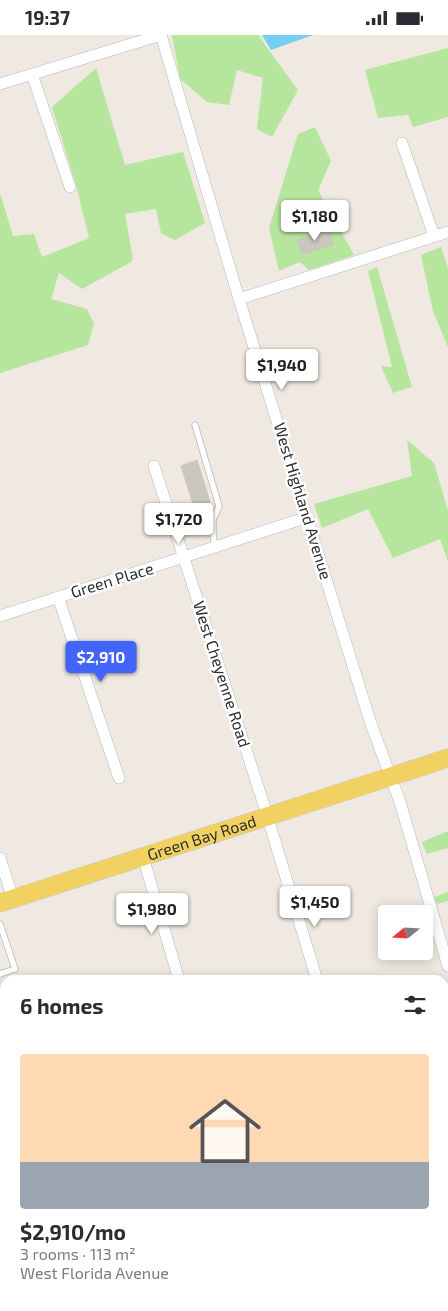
<!DOCTYPE html>
<meta charset="utf-8">
<style>
:root{--surface:#fff;--page:#f7f7f7;--text:#2b2b33;--muted:#7c7c81;--line:#e1e1e2;--accent:#4264fb}
body{margin:0;font-family:"Exo 2",sans-serif;background:var(--page);color:var(--text);height:100vh;display:flex;flex-direction:column;font-size:19px;white-space:nowrap}
*{box-sizing:border-box;margin:0}
p{font-size:16px;color:var(--muted)}
.icon{flex:none;width:28px;height:28px;fill:none;stroke:currentColor;stroke-width:2;stroke-linecap:round;stroke-linejoin:round}
.map{position:relative;flex:1;overflow:hidden}
.sheet{position:absolute;left:0px;top:940px;width:449px;height:336px;display:flex;flex-direction:column;background:var(--surface);border-radius:15px 15px 0 0;box-shadow:0 2px 12px #0003}
.sheet>*{flex:none}
.needle{width:32px;rotate:252deg}
.tools{position:absolute;left:378px;top:870px;display:grid;gap:10px}
.tools a{display:grid;place-items:center;width:55px;height:55px;border-radius:5px;background:var(--surface);box-shadow:0 2px 12px #0003;font-size:25px}
.price{position:absolute;translate:-50% -42px;padding:0 11px;border-radius:5px;background:#fff;color:#222;font-size:16px;line-height:32px;filter:drop-shadow(0 1px 2px #0008)}
.price::after{content:'';position:absolute;left:50%;top:30px;width:15px;height:11px;margin-left:-8px;background:inherit;clip-path:polygon(0 0,100% 0,50% 100%)}
.price.current{background:var(--accent);color:#fff}
ul{padding:0;list-style:none}
li{display:grid;align-content:center;gap:10px;height:265px;padding:0 20px}
li+li{border-top:1px solid var(--line)}
li span{display:grid;place-items:center;height:155px;border-radius:5px;color:#555}
li>.icon{margin-inline-start:auto}
span .icon{width:90px;height:90px;fill:#fffc;stroke-width:1}
li b{font-size:21px}
h2{display:flex;justify-content:space-between;align-items:center;height:60px;padding:0 20px;font-size:21px}
.status{display:flex;justify-content:space-between;align-items:center;height:35px;padding:0 25px;background:var(--surface);direction:ltr}
.status svg{height:14px;fill:currentColor}
.map>svg:first-child{display:block}
.green{fill:#b6e59e}
.water{fill:#75cff0}
.building{fill:#cbc7bf;stroke:#cbc5ba}
.lines{fill:none;stroke-linecap:round;stroke-linejoin:round}
.lane-casing{stroke:#b4b7c1;stroke-width:7}
.street-casing{stroke:#b4b7c1;stroke-width:12}
.primary-casing{stroke:#c9c9c9;stroke-width:19}
.path{stroke:#c9c9c9;stroke-width:2;stroke-dasharray:4 2.5;stroke-linecap:butt}
.lane{stroke:#fff;stroke-width:5.5}
.street{stroke:#fff;stroke-width:11}
.primary{stroke:#f2d163;stroke-width:18}
.labels{text-anchor:middle;stroke-width:5;stroke-linejoin:round;paint-order:stroke}
.street-label{font-size:16px;fill:#2e2e2e;stroke:#fff}
</style>
<div class="status"><b>19:37</b><svg viewBox="0 0 49 12"><path d="M0 12V9h3v3zM5 12V6h3v6zM10 12V3h3v9zM15 12V0h3v12zM26 1h20v11H26zM47 4h2v5h-2z"/></svg></div>
<div class="map">
<svg width="448" height="1276" viewBox="0 0 448 1276">
<rect width="100%" height="100%" fill="#efe9e1"/>
<g class="green">
<path d="M172 0H258L298 55 272 102 257 94 263 43 237 35 229 70 207 67 180 44Z"/>
<path d="M448 13V82L413 92 408 80 378 83 365 35Z"/>
<path d="M96 33 125 130 183 117 205 188 175 205 161 198 156 174 125 179 133 224 131 227 82 254 59 238 51 264 87 274 94 289 88 310 0 338V158L13 201 34 199 42 222 89 203 76 150 52 72Z"/>
<path d="M315 92 331 126 318 155 354 220 309 235 300 227 279 236 269 193 298 99Z"/>
<path d="M441 212 448 233V312L433 276 421 220Z"/>
<path d="M377 232 412 352 393 358 381 331 392 332 368 236Z"/>
<path d="M407 405 434 428 448 476V527L440 504 393 523 368 474 322 493 314 469 412 441Z"/>
<path d="M448 796V813L427 819 422 807Z"/>
<path d="M448 857V866L437 869 434 862Z"/>
</g>
<path class="water" d="M262 0H313L271 15Z"/>
<g class="building">
<path d="M329 195 333 210 302 219 297 205Z"/>
<path d="M197 425 210 467 194 472 181 431Z"/>
</g>
<g class="lines">
<defs>
<g id="lane">
<path d="M195 390 219 471 213 485V500L215 512"/>
<path d="M0 889 15 934 0 939"/>
</g>
<g id="street">
<path d="M161 0 239 264 371 689 400 767 448 931"/>
<path d="M32 39 70 152"/>
<path d="M0 49 161 0"/>
<path d="M402 108 434 201"/>
<path d="M239 264 448 197"/>
<path d="M154 431 264 770 317 945"/>
<path d="M58 562 119 743"/>
<path d="M0 581 308 482"/>
<path d="M143 822 179 945"/>
<path d="M0 823 13 864"/>
<path d="M274 1271 275 1276"/>
<path d="M411 1271 412 1276"/>
</g>
<g id="primary">
<path id="s1" d="M0 868 448 723"/>
</g>
</defs>
<use href="#lane" class="lane-casing"/>
<use href="#street" class="street-casing"/>
<use href="#primary" class="primary-casing"/>
<path class="path" d="M444 1084 448 1083"/>
<use href="#lane" class="lane"/>
<use href="#street" class="street"/>
<use href="#primary" class="primary"/>
</g>
<g class="labels">
<g class="street-label">
<text transform="translate(303 466) rotate(73)" y="6">West Highland Avenue</text>
<text transform="translate(112 545) rotate(-17)" y="6">Green Place</text>
<text transform="translate(222 639) rotate(72)" y="6">West Cheyenne Road</text>
<text dy="6" stroke="none"><textPath href="#s1" startOffset="212">Green Bay Road</textPath></text>
</g>
</g>
</svg>
<div class="tools">
<a><svg class="needle" viewBox="-14 -14 28 28"><path d="M0-13l5 13h-10z" fill="#e53935"/><path d="M0 13l5-13h-10z" fill="#7c7c81"/></svg></a>
</div>
<b class="price" style="left:315px;top:207px">$1,180</b>
<b class="price" style="left:282px;top:356px">$1,940</b>
<b class="price" style="left:179px;top:510px">$1,720</b>
<b class="price current" style="left:101px;top:648px">$2,910</b>
<b class="price" style="left:315px;top:893px">$1,450</b>
<b class="price" style="left:152px;top:900px">$1,980</b>
<section class="sheet">
<h2>6 homes<svg class="icon" aria-label="filters" viewBox="0 0 24 24"><path d="M4 7h16M4 17h16"/><circle cx="9" cy="7" r="2"/><circle cx="15" cy="17" r="2"/></svg></h2>
<ul>
<li><span style="background:linear-gradient(#ffd9b3 70%,#9aa5b1 0)"><svg class="icon" aria-label="home" viewBox="0 0 24 24"><path d="M3 11l9-7 9 7M6 9v11h12V9"/></svg></span><div><b>$2,910/mo</b><p>3 rooms · 113 m²</p><p>West Florida Avenue</p></div></li>
</ul>
</section>
</div>
